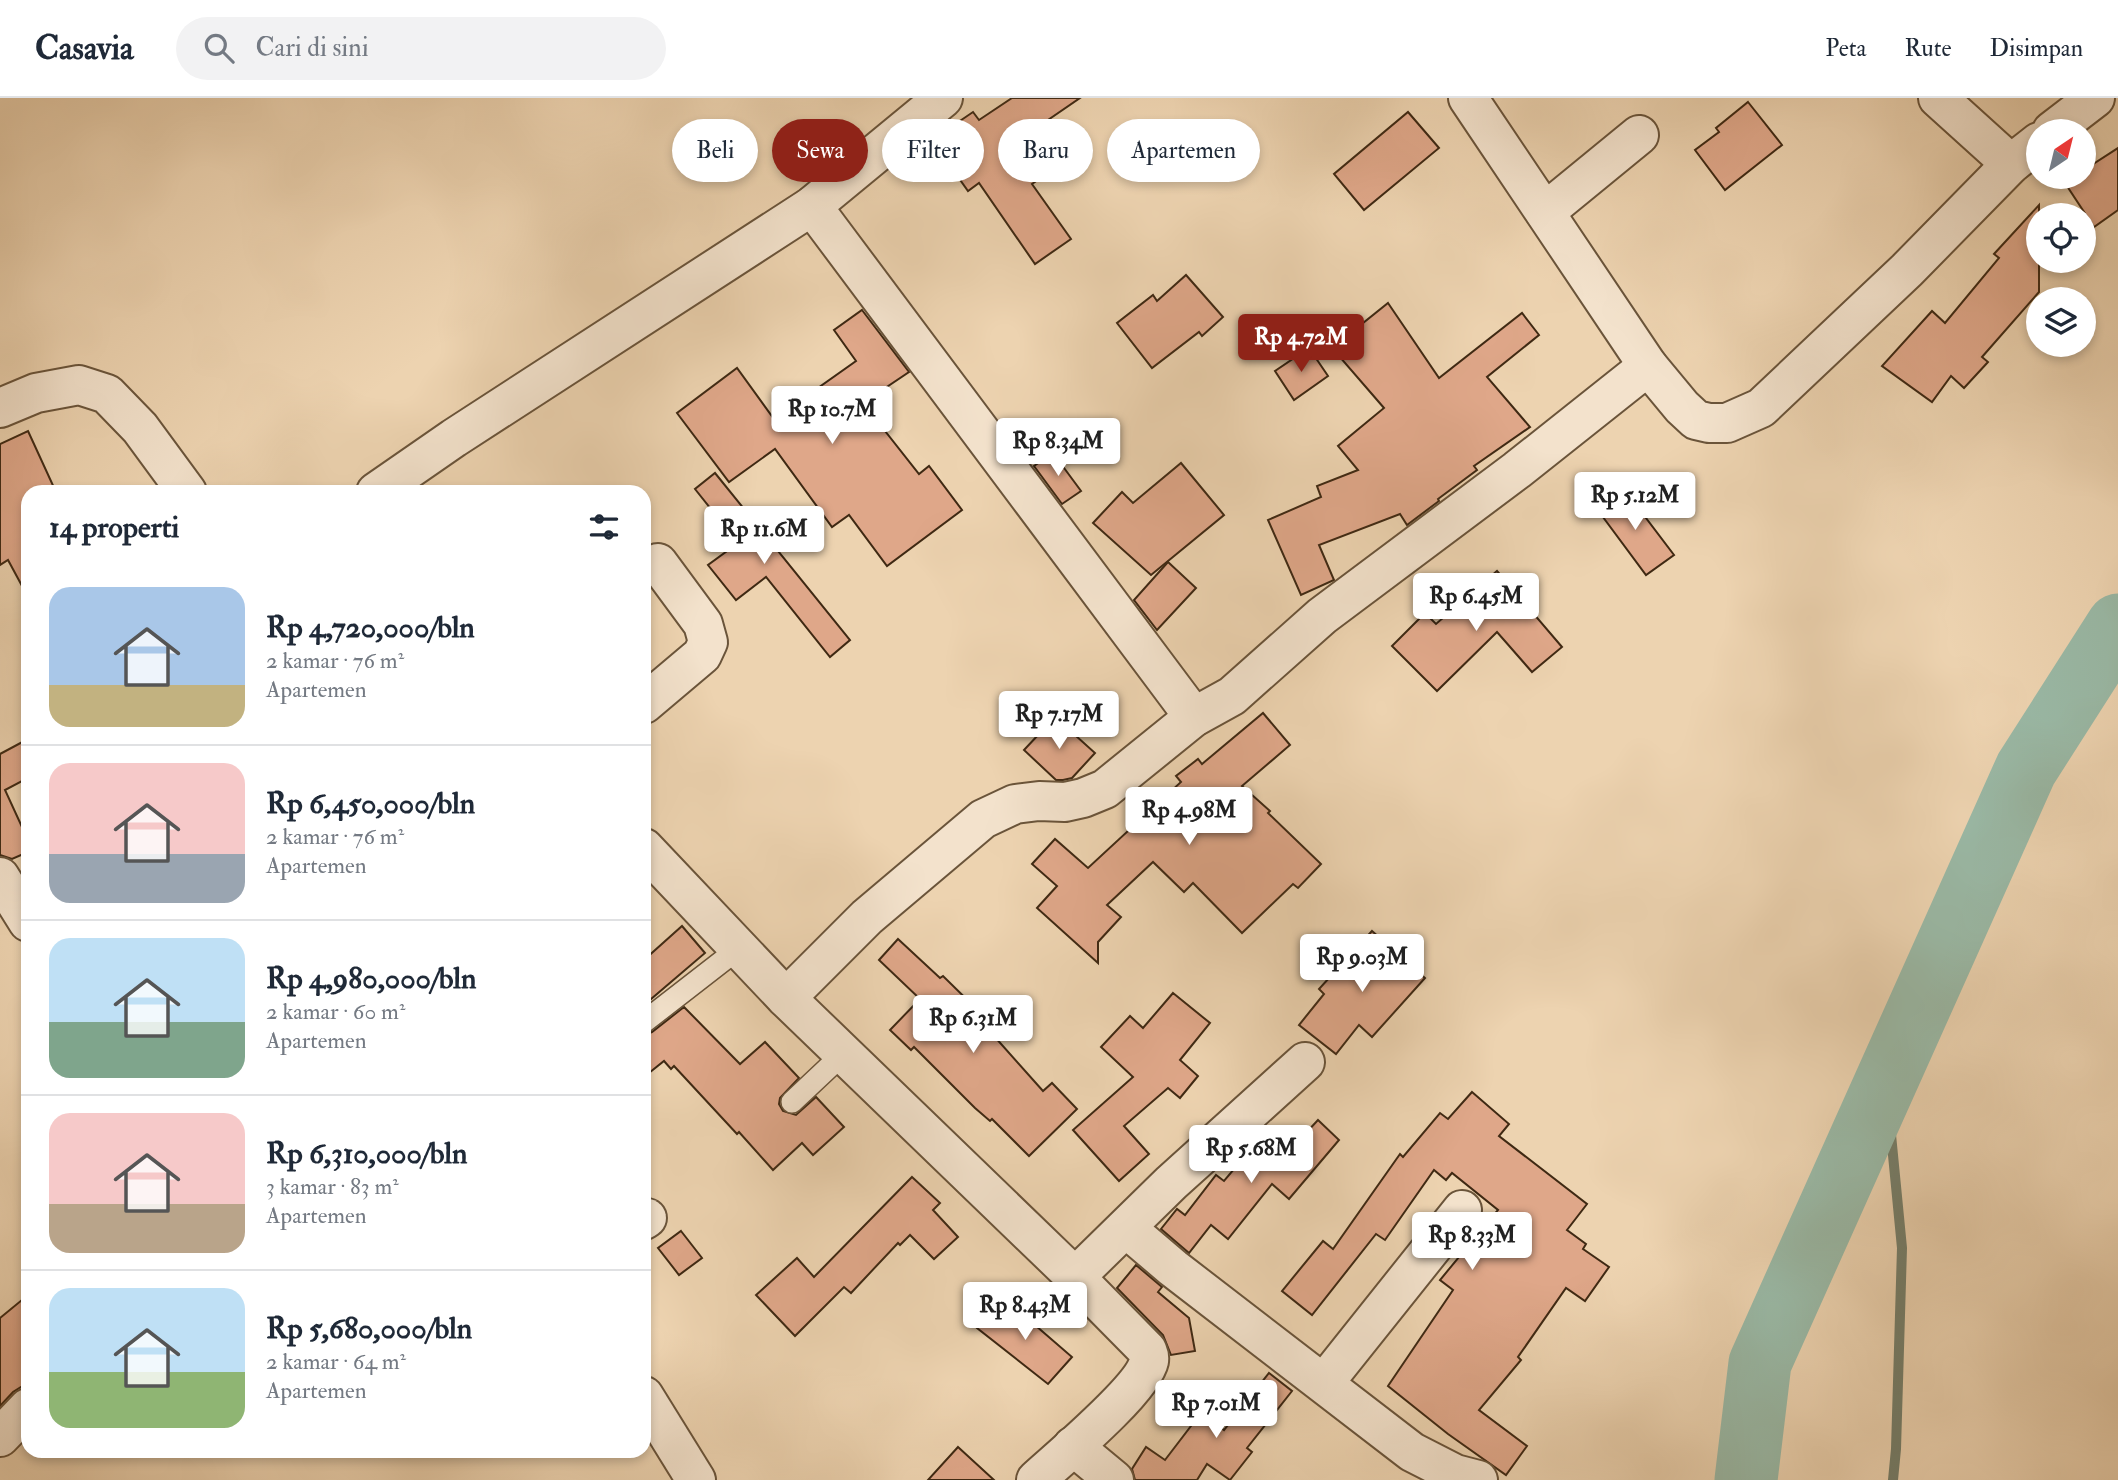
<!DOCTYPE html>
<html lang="id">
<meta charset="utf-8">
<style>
:root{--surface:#fff;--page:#f2f2f3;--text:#1f2937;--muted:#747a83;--line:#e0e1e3;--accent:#8f2418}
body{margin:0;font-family:"IM FELL Double Pica",serif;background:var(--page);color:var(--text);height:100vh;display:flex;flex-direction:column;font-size:26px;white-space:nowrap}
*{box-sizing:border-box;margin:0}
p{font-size:23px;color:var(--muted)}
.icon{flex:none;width:38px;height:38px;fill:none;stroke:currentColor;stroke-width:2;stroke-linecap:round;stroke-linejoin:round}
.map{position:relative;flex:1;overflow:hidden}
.panel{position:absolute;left:21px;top:387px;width:630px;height:973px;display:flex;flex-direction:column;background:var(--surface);border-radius:21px;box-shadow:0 4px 10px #0003}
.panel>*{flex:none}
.guide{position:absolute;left:672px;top:21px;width:665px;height:63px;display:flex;gap:14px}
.needle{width:46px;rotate:35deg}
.tools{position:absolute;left:2026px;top:21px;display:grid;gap:14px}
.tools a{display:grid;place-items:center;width:70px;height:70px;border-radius:50%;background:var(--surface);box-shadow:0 4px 10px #0003;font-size:35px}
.price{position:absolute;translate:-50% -60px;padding:0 16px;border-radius:7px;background:#fff;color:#222;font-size:23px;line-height:46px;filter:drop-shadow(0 2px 4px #0008)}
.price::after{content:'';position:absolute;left:50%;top:42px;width:21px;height:16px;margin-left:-10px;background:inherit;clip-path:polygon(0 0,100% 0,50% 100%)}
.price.current{background:var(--accent);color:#fff}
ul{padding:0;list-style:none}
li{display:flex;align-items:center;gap:21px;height:175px;padding:0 28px}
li+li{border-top:2px solid var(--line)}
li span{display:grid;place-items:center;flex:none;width:196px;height:140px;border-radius:21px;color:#555}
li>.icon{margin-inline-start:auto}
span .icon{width:84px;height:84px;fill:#fffc;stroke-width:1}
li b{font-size:30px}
h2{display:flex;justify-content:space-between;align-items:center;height:84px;padding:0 28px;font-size:30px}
.chip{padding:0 24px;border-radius:32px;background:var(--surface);box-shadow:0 4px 10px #0003;font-size:24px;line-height:63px}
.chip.current{background:var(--accent);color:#fff}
header{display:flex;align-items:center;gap:42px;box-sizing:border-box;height:98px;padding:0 35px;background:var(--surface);border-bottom:2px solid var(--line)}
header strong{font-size:33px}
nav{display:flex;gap:38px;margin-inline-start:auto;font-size:24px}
.search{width:490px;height:63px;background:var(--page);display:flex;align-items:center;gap:18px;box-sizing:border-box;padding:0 24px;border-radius:38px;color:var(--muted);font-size:26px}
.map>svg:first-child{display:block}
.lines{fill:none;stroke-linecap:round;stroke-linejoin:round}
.stream{stroke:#767f6b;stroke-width:10}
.river{stroke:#9ab9a6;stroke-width:63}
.building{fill:#dfa789;stroke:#3f2913;stroke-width:2}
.lane-casing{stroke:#6a543a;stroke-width:24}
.street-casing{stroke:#6a543a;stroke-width:42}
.lane{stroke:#f3e2cc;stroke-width:21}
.street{stroke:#f3e2cc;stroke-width:38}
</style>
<header>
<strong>Casavia</strong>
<div class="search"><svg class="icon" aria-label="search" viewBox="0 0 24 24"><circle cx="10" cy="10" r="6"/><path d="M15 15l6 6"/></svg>Cari di sini</div>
<nav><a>Peta</a><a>Rute</a><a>Disimpan</a></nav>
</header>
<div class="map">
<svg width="2118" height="1382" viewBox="0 0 2118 1382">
<rect width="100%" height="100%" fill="#edd3b0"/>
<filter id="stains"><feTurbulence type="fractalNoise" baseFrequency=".00286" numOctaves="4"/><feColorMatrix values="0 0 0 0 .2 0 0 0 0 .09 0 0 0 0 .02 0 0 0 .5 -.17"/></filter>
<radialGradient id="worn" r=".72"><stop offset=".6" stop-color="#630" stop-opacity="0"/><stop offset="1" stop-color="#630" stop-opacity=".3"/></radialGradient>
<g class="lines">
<path class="stream" d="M1886 985 1902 1150 1896 1351 1893 1382"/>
<path class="river" d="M1746 1382 1760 1265 2026 671 2118 527"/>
</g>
<g class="building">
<path d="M1012 0H1080L1048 22 1073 58 1032 86 1071 141 1035 166 979 85 968 93 932 42 973 14 979 22Z"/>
<path d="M1748 4 1782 47 1725 92 1695 52 1719 34 1716 30Z"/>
<path d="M1408 14 1439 50 1364 112 1334 76Z"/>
<path d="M2118 50V112L2094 129 2065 85 2074 79H2084V72Z"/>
<path d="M2039 107V194L1982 259 1988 264 1964 290 1951 278 1932 304 1882 268 1932 213 1945 225 1999 160 1994 156Z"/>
<path d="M1186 177 1223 219 1202 238 1199 234 1152 270 1117 225 1153 197 1157 203Z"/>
<path d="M1388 205 1439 280 1522 215 1539 237 1487 279 1530 329 1474 368 1477 372 1438 401 1439 403 1407 427 1400 416 1319 447 1334 482 1301 497 1268 422 1321 399 1317 388 1358 372 1338 348 1384 310 1332 250Z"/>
<path d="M862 212 909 274 863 305 919 376 929 368 962 412 887 468 849 417 832 429 775 351 729 384 677 315 737 270 774 321 856 263 834 232Z"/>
<path d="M1309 250 1328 278 1294 302 1275 273Z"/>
<path d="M28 333 56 394H28V499L8 462 0 467V346Z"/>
<path d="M1053 355 1081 393 1062 406 1034 368Z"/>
<path d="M1181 365 1224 417 1151 477 1093 425 1122 394 1133 405Z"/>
<path d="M715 375 850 542 830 559 766 479 736 502 708 467 738 445 695 391Z"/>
<path d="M1624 391 1674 457 1646 477 1597 411Z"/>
<path d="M1168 464 1196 490 1157 532 1134 502Z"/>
<path d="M1497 473 1562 549 1532 574 1497 534 1437 593 1392 548 1425 515 1436 526Z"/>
<path d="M1263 615 1290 647 1242 688 1270 713 1268 715 1321 766 1298 790 1293 786 1242 835 1193 785 1184 794 1153 764 1107 807 1121 819 1098 844V865L1037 810 1057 788 1032 766 1055 741 1088 770 1181 684 1176 678 1198 661 1202 666Z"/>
<path d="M1055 619 1095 655 1072 680 1063 682H1056L1024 652Z"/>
<path d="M28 641V680L5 692 28 742V754L12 761 0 757V656Z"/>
<path d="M682 828 705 855 644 907V862Z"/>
<path d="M1372 833 1425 880 1372 939 1359 927 1336 956 1299 927 1324 896 1319 891Z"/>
<path d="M898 841 940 880 943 878 999 933 994 938 1043 993 1052 985 1077 1011 1029 1058 992 1021 990 1023 975 1010 914 949 911 952 890 932 920 901 879 862Z"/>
<path d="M1173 895 1210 925 1180 962 1198 978 1180 1000 1168 990 1124 1028 1149 1056 1119 1083 1073 1032 1133 979 1101 949 1130 918 1143 930Z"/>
<path d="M684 909 740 966 765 944 799 980 780 1000 779 1006 783 1013 796 1017 816 999 844 1029 813 1057 802 1045 773 1072 739 1034 737 1036 674 968 671 971 664 963 644 979V937L652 934Z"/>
<path d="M1472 994 1509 1026 1499 1038 1587 1106 1567 1132 1586 1146 1583 1151 1609 1169 1585 1203 1566 1190 1518 1259 1521 1262 1479 1312 1527 1348 1506 1377 1448 1336 1388 1288 1453 1192 1440 1182 1498 1112 1452 1075 1446 1082 1434 1072 1385 1142 1376 1136 1312 1217 1282 1193 1323 1143 1333 1151 1400 1056 1403 1059 1440 1015 1448 1021Z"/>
<path d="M1318 1022 1339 1042 1289 1101 1272 1086 1228 1141 1211 1127 1189 1155 1161 1131 1177 1111 1185 1117 1216 1077 1224 1083 1268 1031 1292 1050Z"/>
<path d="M912 1079 940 1105 933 1112 958 1139 934 1161 910 1137 900 1147 898 1145 851 1195 844 1189 795 1238 756 1197 797 1160 814 1179Z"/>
<path d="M681 1133 702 1160 679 1177 658 1150Z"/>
<path d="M1136 1167 1162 1189 1158 1194 1189 1220 1195 1253 1171 1257 1163 1237 1117 1190Z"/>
<path d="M28 1197V1289H21L13 1294 0 1308V1220Z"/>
<path d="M1006 1202 1072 1259 1048 1286 977 1230 993 1208 999 1213Z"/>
<path d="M1269 1275 1292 1293 1247 1350 1252 1354 1230 1382 1207 1366 1197 1382H1135L1132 1371 1146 1349 1165 1362 1201 1315 1224 1332Z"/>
<path d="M958 1349 994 1382H928Z"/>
</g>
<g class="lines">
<defs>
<g id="lane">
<path d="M644 924 738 851"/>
<path d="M792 1004 843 956"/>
</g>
<g id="street">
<path d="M1468 0 1648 268"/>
<path d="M1938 0 2011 66"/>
<path d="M2052 33 2095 0"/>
<path d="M812 108 1194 619"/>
<path d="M1545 114 1639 37"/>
<path d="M0 310 36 295 79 287 107 296 140 330 187 394"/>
<path d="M376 394 454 340 812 108 943 0"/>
<path d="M644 606 702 557 708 544 703 526 658 465"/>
<path d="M644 750 786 900"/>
<path d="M0 779 28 824"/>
<path d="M644 1122 647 1120"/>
<path d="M1126 1130 1173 1170 1412 1354 1455 1376 1478 1382"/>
<path d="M1075 1179 1171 1085 1305 964"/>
<path d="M1324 1285 1462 1112"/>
<path d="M644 1298 696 1382"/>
<path d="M0 1339 28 1310"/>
<path d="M1073 1348 1114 1382"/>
<path d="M1036 1382C1060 1360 1143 1291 1149 1263 1150 1258 1149 1257 1147 1252L1075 1179 786 900 867 819 983 721 1015 706 1039 703 1065 704 1083 700 1105 691 1194 619 1232 598 1322 518 1517 372 1648 268 1682 309 1696 322 1709 325H1727L1761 310 1907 172 2011 66 2039 44"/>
</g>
</defs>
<use href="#lane" class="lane-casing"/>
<use href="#street" class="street-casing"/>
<use href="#lane" class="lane"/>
<use href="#street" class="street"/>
</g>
<rect width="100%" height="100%" filter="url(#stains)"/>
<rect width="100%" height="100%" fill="url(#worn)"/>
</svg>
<div class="tools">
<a><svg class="needle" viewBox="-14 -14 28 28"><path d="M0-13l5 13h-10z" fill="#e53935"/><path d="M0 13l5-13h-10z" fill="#747a83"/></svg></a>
<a><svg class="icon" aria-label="locate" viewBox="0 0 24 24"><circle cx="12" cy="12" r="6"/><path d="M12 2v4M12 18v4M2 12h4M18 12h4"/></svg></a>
<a><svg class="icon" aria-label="layers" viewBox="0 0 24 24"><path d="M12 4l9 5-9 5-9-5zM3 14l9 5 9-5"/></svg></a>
</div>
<b class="price current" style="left:1301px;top:276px">Rp 4.72M</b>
<b class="price" style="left:832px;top:348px">Rp 10.7M</b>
<b class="price" style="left:1058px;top:380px">Rp 8.34M</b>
<b class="price" style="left:1635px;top:434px">Rp 5.12M</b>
<b class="price" style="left:764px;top:468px">Rp 11.6M</b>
<b class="price" style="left:1476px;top:535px">Rp 6.45M</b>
<b class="price" style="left:1059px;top:653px">Rp 7.17M</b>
<b class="price" style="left:1189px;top:749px">Rp 4.98M</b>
<b class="price" style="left:1362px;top:896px">Rp 9.03M</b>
<b class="price" style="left:973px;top:957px">Rp 6.31M</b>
<b class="price" style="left:1251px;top:1087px">Rp 5.68M</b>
<b class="price" style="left:1472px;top:1174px">Rp 8.33M</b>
<b class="price" style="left:1025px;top:1244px">Rp 8.43M</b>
<b class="price" style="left:1216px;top:1342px">Rp 7.01M</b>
<div class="guide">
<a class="chip">Beli</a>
<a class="chip current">Sewa</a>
<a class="chip">Filter</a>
<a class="chip">Baru</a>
<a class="chip">Apartemen</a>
</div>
<section class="panel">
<h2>14 properti<svg class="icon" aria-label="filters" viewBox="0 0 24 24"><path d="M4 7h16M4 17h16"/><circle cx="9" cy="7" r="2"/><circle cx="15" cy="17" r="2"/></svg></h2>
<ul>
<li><span style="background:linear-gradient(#a9c7e8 70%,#c2b280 0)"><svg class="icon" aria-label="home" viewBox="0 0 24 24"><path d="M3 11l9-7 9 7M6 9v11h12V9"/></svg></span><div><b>Rp 4,720,000/bln</b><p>2 kamar · 76 m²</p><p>Apartemen</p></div></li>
<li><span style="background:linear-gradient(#f6c9c9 65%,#9aa5b1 0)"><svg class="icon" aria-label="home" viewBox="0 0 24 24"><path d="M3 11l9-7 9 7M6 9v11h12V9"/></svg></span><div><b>Rp 6,450,000/bln</b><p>2 kamar · 76 m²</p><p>Apartemen</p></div></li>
<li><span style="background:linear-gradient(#bfe0f5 60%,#7fa58c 0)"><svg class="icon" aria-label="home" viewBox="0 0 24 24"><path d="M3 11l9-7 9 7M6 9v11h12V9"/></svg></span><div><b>Rp 4,980,000/bln</b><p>2 kamar · 60 m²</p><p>Apartemen</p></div></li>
<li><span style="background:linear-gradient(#f6c9c9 65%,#b9a48a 0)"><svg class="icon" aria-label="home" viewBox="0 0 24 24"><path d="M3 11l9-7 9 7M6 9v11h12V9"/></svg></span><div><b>Rp 6,310,000/bln</b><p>3 kamar · 83 m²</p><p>Apartemen</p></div></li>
<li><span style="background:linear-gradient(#bfe0f5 60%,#8fb573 0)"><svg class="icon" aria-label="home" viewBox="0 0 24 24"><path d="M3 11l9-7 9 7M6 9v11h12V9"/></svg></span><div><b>Rp 5,680,000/bln</b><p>2 kamar · 64 m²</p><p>Apartemen</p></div></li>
</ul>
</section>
</div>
